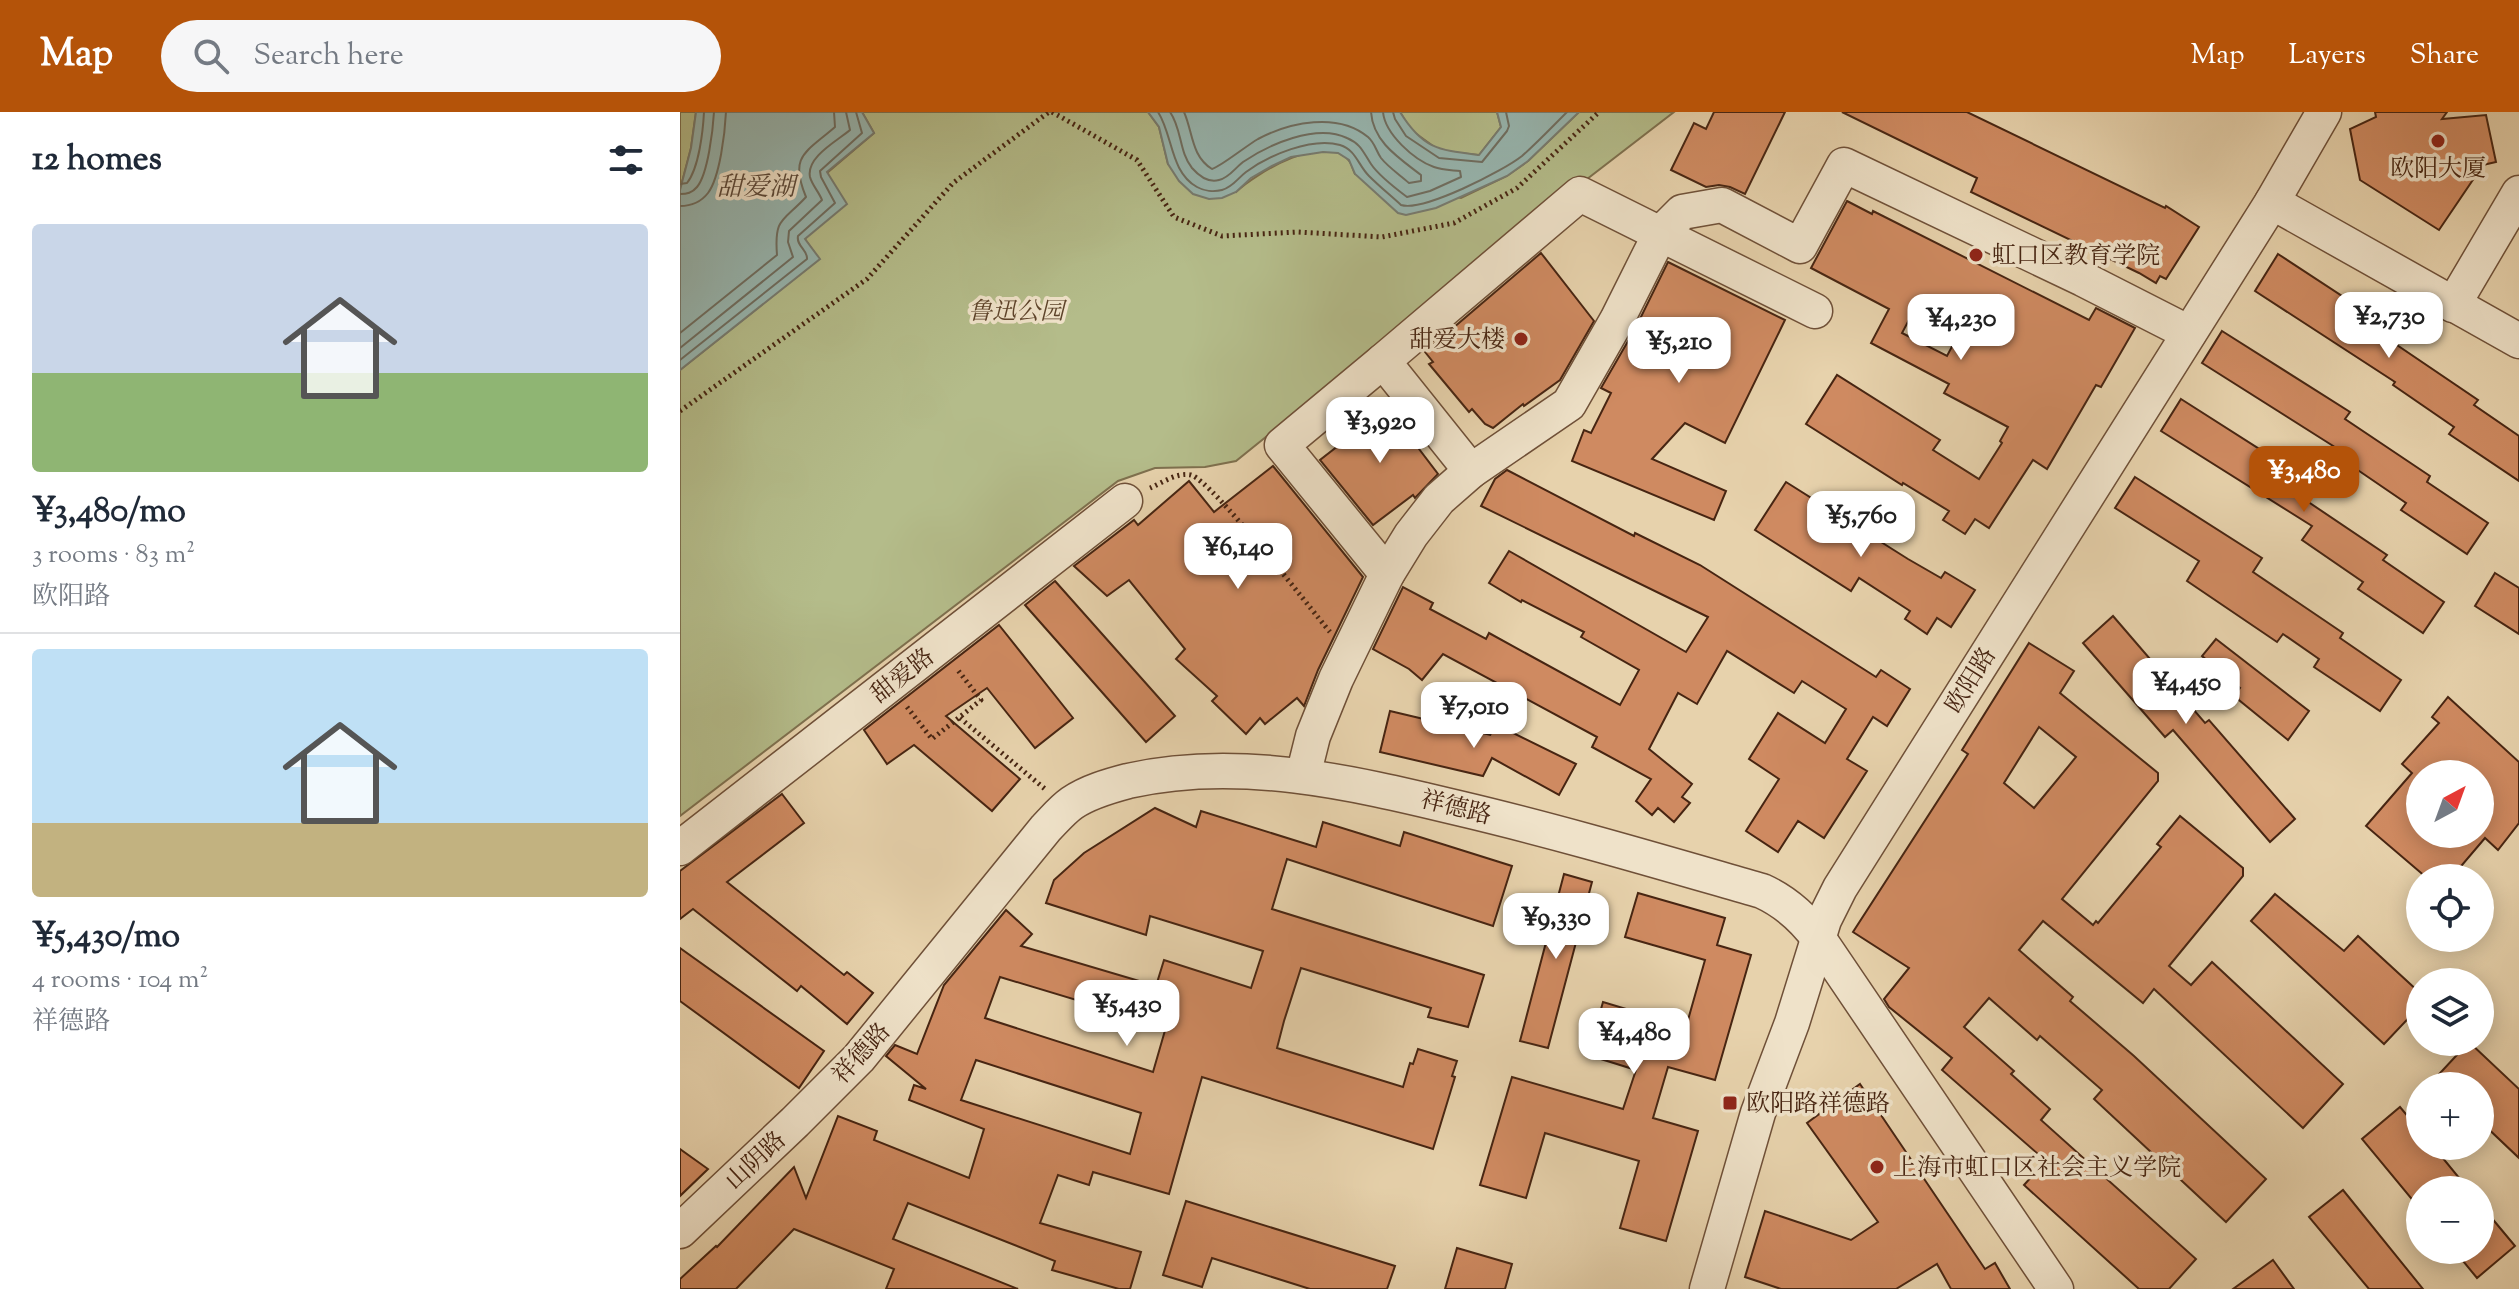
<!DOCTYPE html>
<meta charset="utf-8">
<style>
:root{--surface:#fff;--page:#f6f6f7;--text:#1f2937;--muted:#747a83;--line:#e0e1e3;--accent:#b45309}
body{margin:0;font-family:"Sorts Mill Goudy","Noto Serif SC",serif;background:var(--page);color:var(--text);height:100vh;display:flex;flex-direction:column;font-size:30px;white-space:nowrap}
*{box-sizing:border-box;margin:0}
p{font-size:26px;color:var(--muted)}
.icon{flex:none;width:44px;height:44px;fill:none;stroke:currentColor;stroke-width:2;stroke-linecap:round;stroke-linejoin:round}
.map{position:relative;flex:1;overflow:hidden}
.side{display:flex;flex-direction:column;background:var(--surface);width:680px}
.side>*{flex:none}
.needle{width:52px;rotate:41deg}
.controls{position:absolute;left:1726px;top:648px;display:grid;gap:16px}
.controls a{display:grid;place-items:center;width:88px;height:88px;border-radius:50%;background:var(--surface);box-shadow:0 4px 20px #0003;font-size:40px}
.price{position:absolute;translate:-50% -68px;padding:0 18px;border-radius:16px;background:#fff;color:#222;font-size:26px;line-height:52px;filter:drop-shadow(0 2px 4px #0008)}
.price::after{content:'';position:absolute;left:50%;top:48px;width:24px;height:18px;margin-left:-12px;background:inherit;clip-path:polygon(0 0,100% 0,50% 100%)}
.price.selected{background:var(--accent);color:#fff}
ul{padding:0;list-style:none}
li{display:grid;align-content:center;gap:16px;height:424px;padding:0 32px}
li+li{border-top:2px solid var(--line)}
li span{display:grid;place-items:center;height:248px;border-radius:8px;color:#555}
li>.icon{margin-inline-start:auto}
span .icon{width:144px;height:144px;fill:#fffc;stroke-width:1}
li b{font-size:34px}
h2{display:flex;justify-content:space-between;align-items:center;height:96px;padding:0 32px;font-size:34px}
header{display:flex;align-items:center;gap:48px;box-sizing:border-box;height:112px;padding:0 40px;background:var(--accent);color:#fff}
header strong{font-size:38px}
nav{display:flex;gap:44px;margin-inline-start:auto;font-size:28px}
.search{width:560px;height:72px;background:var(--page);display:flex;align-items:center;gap:20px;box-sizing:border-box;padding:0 28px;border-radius:44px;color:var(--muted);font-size:30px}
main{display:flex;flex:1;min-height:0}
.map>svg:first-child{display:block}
.green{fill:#b4bc8a;stroke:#7e704e;stroke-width:2}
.water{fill:#97b6b0;stroke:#777c71;stroke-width:2}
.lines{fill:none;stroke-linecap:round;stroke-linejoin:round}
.shore{stroke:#6f6e61;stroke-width:2}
.building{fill:#cf8a61;stroke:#472512;stroke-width:2;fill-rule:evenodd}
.minor-casing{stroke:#6f5038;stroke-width:37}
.path{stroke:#472512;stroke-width:5;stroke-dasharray:2 4;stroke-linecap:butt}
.minor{stroke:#efe2c9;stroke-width:34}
.poi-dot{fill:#8f2418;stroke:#efe2c9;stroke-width:3}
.labels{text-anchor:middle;stroke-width:7;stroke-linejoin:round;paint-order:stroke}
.poi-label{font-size:24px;fill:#472512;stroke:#efe2c9;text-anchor:start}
.park-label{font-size:24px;font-style:italic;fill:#5d432a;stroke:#efe2c9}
.street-label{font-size:24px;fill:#472512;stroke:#efe2c9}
.water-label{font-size:26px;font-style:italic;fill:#5b493a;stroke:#efe2c9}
</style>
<header>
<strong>Map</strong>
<div class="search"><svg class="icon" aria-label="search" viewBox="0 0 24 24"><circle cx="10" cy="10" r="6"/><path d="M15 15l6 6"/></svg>Search here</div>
<nav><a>Map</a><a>Layers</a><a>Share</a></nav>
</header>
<main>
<section class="side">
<h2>12 homes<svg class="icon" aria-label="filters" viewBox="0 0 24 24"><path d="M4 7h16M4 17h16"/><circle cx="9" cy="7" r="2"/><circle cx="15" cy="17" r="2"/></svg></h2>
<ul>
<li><span style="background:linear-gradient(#c9d6e8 60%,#8fb573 0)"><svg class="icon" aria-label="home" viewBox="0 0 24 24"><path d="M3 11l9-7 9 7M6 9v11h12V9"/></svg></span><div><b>¥3,480/mo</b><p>3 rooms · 83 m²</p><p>欧阳路</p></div></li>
<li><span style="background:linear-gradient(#bfe0f5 70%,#c2b280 0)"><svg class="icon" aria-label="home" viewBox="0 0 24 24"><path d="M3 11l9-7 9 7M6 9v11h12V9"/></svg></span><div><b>¥5,430/mo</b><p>4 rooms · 104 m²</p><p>祥德路</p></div></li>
</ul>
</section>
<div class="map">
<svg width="1839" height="1177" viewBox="0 0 1839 1177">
<rect width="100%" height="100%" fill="#e7d2ac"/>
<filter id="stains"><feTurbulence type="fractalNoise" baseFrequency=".0025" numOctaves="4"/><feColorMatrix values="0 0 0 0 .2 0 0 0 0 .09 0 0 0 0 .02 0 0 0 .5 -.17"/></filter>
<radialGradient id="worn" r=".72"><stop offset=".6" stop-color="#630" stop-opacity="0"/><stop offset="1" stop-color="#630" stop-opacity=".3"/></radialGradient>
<g class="green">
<path d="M0 0H16L11 36 0 78Z"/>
<path d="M182 0H468L479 15 488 52 556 80C576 61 647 18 670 50 672 53 673 58 675 62L781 86 827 64 848 49 899 0H994L863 101 556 349 525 355 475 356 438 369 0 704V258L139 147 125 127 147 61 194 21Z"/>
<path d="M720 0H817L821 15 799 43 760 39 731 18Z"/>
</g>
<g class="water">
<path d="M16 0H182L194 21 147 60 167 92 125 127 140 147 0 258V78L11 36Z"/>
<path d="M468 0H720C743 37 758 38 799 43L821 15 817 0H899L848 49 827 64 756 96 726 103 718 101 685 71 675 62 669 48 658 41 643 40 611 45 592 54 571 66 556 80 542 86 529 87 513 82 499 69 488 52 479 15Z"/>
</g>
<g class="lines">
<g class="shore">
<path d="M478 0C493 23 490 60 517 75 524 79 534 80 542 78 553 75 558 66 566 60 589 43 632 25 660 33 676 38 678 53 689 64 699 74 710 83 721 93 743 100 823 59 842 44 858 30 872 15 887 0"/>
<path d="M490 0C502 17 499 40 512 56 519 64 528 71 539 68 549 66 555 56 563 50 588 33 636 11 667 26 681 32 683 40 691 52 699 64 715 76 727 85L750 79 781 65 780 59C771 58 762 58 754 55 734 48 705 22 703 0"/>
<path d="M504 0C513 20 511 44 532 57 540 55 566 34 578 27 610 10 658 0 688 25 695 31 696 39 701 46 708 55 720 63 729 71L741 69V63C719 46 693 30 691 0"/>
<path d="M713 0 715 7 726 24 759 46 802 50 827 19 829 14 826 0"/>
<path d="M0 72 7 71C19 56 23 19 24 0"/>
<path d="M0 82C7 82 12 81 17 75 28 62 33 17 34 0"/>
<path d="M0 94C11 94 21 90 28 81 40 65 45 20 46 0"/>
<path d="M0 221 97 143C94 105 103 110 126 85 109 44 125 41 155 15L154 0"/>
<path d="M0 236 113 145 108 130 109 119 142 88C139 80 132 73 130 65 126 45 157 29 170 18L166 0"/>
<path d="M0 248 127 147C128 138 116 134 118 124L155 91 141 65 140 59 182 21 176 0"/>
</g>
</g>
<g class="building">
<path d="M1034 0H1105L1065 82 1050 75 1039 73 1026 75 991 58 1014 11 1026 17Z"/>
<path d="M1162 0H1287L1485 96 1486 94 1519 115 1486 167 1480 164 1476 171 1459 161 1291 80 1297 66Z"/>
<path d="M1695 0H1767L1762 7 1806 3 1816 50 1803 53 1759 118 1680 68 1670 17 1696 5Z"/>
<path d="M1167 89 1192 102 1193 99 1409 208 1416 196 1455 216 1421 275 1416 273 1367 357 1353 348 1309 416 1295 407 1285 422 1263 408 1269 399 1223 371 1222 373 1126 312 1157 263 1260 328 1253 338 1299 367 1322 331 1320 329 1328 315 1264 281 1269 272 1191 231 1209 197 1131 156ZM1240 187 1285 210 1267 244 1222 221Z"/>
<path d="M861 141 914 209 880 268 844 294 843 292 813 316 805 312 792 297 789 300 749 252 753 250 745 240Z"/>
<path d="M1598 142 1720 222 1714 231 1798 288 1794 293 1839 324V369L1769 322 1774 315 1713 273 1715 270 1575 179Z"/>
<path d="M988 150 1105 208 1045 331 1005 311 972 347 1046 379 1034 408 892 349 904 318 911 321 931 281 921 276 955 217Z"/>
<path d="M1542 219 1670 300 1665 307 1750 364 1747 370 1808 411 1787 442 1721 398 1726 391 1666 350 1669 344 1522 251Z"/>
<path d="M1501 287 1628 368 1618 383 1707 443 1703 448 1764 490 1743 521 1678 477 1683 470 1622 428 1632 414 1481 319Z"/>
<path d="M704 291 758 362 735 386 733 383 693 413 640 348 681 316 678 311Z"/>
<path d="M593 354 683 465 638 558 624 594 617 586 585 612 580 606 566 622 532 589 537 584 496 547 505 537 449 468 427 484 394 454 454 408 458 413 509 369 534 400Z"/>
<path d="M827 358 954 424 955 421 1020 453 1196 565 1201 558 1230 577 1207 614 1193 605 1167 647 1187 659 1144 726 1118 709 1098 740 1066 719 1099 667 1069 647 1098 601 1145 631 1166 597 1122 569 1114 581 1047 539 1017 592 998 581 969 637 1012 672 1002 685 1010 691 994 710 978 696 972 703 956 689 971 667 912 635 917 625 763 542 742 568 729 557 693 537 723 475 753 491 750 497 806 527 809 521 940 593 959 558 901 525 904 520 842 488 841 490 809 471 829 439 1006 540 1028 505 801 394 815 367Z"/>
<path d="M1455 365 1582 446 1573 460 1663 521 1660 526 1721 568 1700 599 1634 555 1639 547 1603 522 1597 530 1507 469 1519 449 1435 396Z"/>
<path d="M1106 370 1228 447 1261 466 1265 460 1295 478 1271 515 1257 506 1247 522 1225 507 1230 499 1179 466 1171 479 1075 418Z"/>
<path d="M1815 461 1839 476V522L1795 494Z"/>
<path d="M375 469 495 604 466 630 345 493Z"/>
<path d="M1433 504 1525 611 1529 608 1615 707 1590 730 1493 618 1485 625 1403 531Z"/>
<path d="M319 513 393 606 355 636 307 576 266 604 340 667 312 699 234 633 207 652 184 618Z"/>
<path d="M1536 527 1629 599 1608 628 1554 584 1560 576 1522 544Z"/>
<path d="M1349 531 1394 559 1380 581 1478 661V669L1382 787 1413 813 1416 809 1418 811 1481 735 1477 732 1500 704 1563 756V764L1489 854 1511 873 1532 850 1663 972 1623 1016 1474 877 1463 891 1363 809 1339 838 1393 885 1390 889 1454 944 1586 1067 1546 1110 1414 987 1422 978 1360 924 1357 928 1309 886 1284 915 1334 959 1331 962 1370 997 1361 1008 1516 1147 1489 1177H1459L1344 1073 1366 1049 1262 958 1272 946 1209 895 1204 887 1229 856 1173 820 1288 642 1282 638ZM1359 615 1396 645 1354 696 1324 671Z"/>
<path d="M1768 585 1839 650V711L1818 738 1805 726 1771 766H1747L1686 714 1732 661 1722 652 1759 611 1752 605ZM1740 662H1800V722H1740Z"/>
<path d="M710 599 811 623 799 613 803 606 896 652 879 683 812 646 803 664 700 640Z"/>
<path d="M102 682 124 711 47 770 164 863 167 860 193 881 167 912 121 874 117 879 13 797 0 807V759Z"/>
<path d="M475 696 516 715 521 699 636 735 643 710 720 734 724 720 832 754 813 814 607 747 592 797 804 863 788 915 748 905 751 896 621 856 604 909 597 936 723 975 730 951 733 952 738 937 777 949 772 964 775 965 753 1037 522 965 489 1082 413 1060 409 1073 378 1063 360 1111 461 1140 450 1177H439L372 1158 375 1149 228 1091 213 1127 338 1177H206L214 1157 114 1117 56 1177H0V1167L36 1134 37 1135 114 1055 126 1086 158 1004 197 1019 194 1028 289 1066 304 1017 229 988 234 973 246 977 206 944 215 933 237 942 264 873 326 798 352 822 341 834 476 874 484 848 571 876 583 839 470 804 466 823 366 791 374 768 404 741ZM320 865 486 915 473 960 305 906ZM296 948 461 1001 450 1042 281 988Z"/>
<path d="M884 762 912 770 868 936 840 929Z"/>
<path d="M958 781 1045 806 1037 833 1071 843 1035 968 988 955 973 1006 1018 1019 986 1129 940 1116 959 1049 865 1021 846 1086 800 1073 832 965 943 997 956 958 908 943 923 890 1006 915 1025 848 945 825Z"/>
<path d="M1595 782 1664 839 1678 824 1740 881V894L1704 932 1571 809Z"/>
<path d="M0 836 144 939 119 976 0 889Z"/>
<path d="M1789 930 1839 977V1046L1800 1009V974H1748Z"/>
<path d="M1180 972 1305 1157 1315 1151 1330 1177H1271L1257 1152 1216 1177H1101L1065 1165 1085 1099 1171 1128 1198 1110 1127 1011Z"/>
<path d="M1720 995 1740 1019V1034H1753L1789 1078H1740V1097L1682 1027Z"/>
<path d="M0 1037 28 1057 0 1084Z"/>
<path d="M1663 1078 1743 1177H1689L1629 1105Z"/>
<path d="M506 1089 715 1154 707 1177H630L532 1146 522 1175 483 1163Z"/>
<path d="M1800 1092 1835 1134 1797 1166 1774 1138H1800Z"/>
<path d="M777 1136 832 1152 825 1177H765Z"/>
<path d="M1593 1148 1614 1177H1553Z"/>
</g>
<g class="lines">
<defs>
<g id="minor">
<path d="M1592 90 1839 229"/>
<path d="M1773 193 1839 81"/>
<path d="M703 249 602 333 707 462"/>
<path d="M791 359 703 249 900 82 1135 199"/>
<path d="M623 664 633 624 656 567 707 462 731 423 759 387 791 359 889 292 937 208 980 122 1002 100 1042 93 1120 134 1164 53 1403 167 1509 221"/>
<path d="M0 736 445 389"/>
<path d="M0 1119 115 1010 179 946 366 716C374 708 382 698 392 691 408 680 429 674 448 669 557 644 671 670 778 696 880 720 981 750 1082 779 1106 790 1123 805 1139 827L1376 1177"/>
<path d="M1027 1177 1078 1001 1112 911 1144 808 1160 776 1592 90 1644 0"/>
</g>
</defs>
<use href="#minor" class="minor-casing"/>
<g class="path">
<path d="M372 0 457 48 494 105 542 124 618 120 702 125 774 111 837 76 919 0"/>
<path d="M0 299 187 167 273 71 369 0"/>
<path d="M470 376C482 371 497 360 511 363 532 369 629 495 650 520"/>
<path d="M227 595 252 627 301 588 277 557"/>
<path d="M280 606 365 677"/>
</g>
<use href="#minor" class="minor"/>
</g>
<g class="poi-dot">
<circle cx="1758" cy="29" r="8"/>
<circle cx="1296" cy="143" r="8"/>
<circle cx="841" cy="227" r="8"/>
<rect x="1042" y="983" width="16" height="16" rx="4"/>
<circle cx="1197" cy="1055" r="8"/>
</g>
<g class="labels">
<g class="poi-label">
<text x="1758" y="64" text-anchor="middle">欧阳大厦</text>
<text x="1312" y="151">虹口区教育学院</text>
<text x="825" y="235" text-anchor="end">甜爱大楼</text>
<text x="1066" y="999">欧阳路祥德路</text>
<text x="1213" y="1063">上海市虹口区社会主义学院</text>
</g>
<g class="park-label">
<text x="336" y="207">鲁迅公园</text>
</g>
<g class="street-label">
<text transform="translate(222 563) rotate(-38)" y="8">甜爱路</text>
<text transform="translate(1290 568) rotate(-58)" y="8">欧阳路</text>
<text transform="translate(776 695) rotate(14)" y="8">祥德路</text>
<text transform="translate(181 941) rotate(-48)" y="8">祥德路</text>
<text transform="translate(75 1048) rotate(-43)" y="8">山阴路</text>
</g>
<g class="water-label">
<text x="76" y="83">甜爱湖</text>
</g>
</g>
<rect width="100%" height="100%" filter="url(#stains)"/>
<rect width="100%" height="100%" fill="url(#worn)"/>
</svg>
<div class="controls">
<a><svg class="needle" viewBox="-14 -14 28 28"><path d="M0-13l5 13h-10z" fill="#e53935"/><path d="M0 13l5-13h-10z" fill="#747a83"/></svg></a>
<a><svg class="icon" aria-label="locate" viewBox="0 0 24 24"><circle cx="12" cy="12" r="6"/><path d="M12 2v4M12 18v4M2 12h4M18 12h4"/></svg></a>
<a><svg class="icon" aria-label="layers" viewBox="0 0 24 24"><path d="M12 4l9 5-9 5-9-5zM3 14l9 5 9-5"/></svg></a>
<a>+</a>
<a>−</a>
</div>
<b class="price" style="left:1709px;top:248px">¥2,730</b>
<b class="price" style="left:1281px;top:250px">¥4,230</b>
<b class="price" style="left:999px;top:273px">¥5,210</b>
<b class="price" style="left:700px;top:353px">¥3,920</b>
<b class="price selected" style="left:1624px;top:402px">¥3,480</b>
<b class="price" style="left:1181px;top:447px">¥5,760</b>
<b class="price" style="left:558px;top:479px">¥6,140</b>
<b class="price" style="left:1506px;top:614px">¥4,450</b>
<b class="price" style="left:794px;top:638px">¥7,010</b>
<b class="price" style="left:876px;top:849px">¥9,330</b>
<b class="price" style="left:447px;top:936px">¥5,430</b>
<b class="price" style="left:954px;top:964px">¥4,480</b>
</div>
</main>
